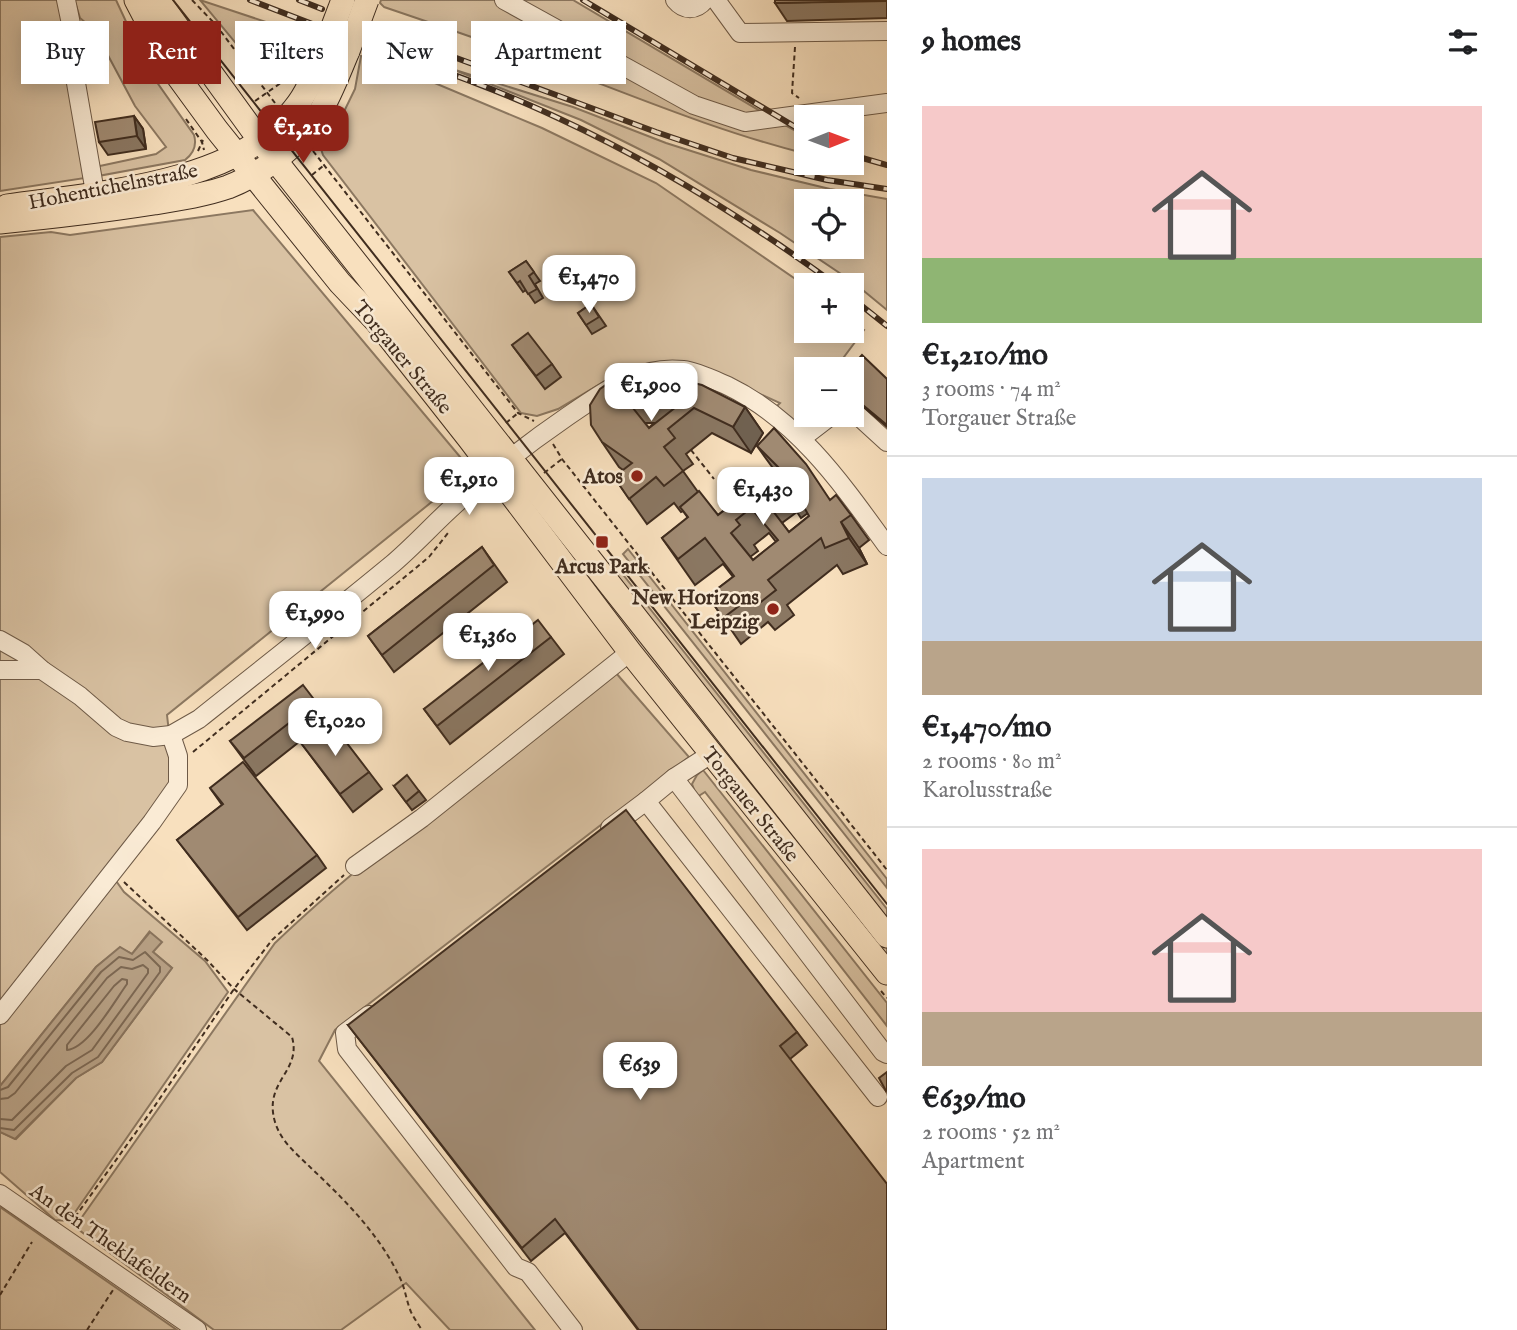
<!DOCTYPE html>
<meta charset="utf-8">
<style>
:root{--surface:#fff;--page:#f2f2f2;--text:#202124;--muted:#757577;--line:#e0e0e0;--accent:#8f2418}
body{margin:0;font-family:"IM FELL English",serif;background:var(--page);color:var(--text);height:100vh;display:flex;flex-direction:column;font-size:26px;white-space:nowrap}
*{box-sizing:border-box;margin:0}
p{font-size:23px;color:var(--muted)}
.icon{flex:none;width:38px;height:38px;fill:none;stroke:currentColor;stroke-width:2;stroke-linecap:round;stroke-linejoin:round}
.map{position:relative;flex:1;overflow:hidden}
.panel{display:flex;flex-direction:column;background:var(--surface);width:630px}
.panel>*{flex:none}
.banner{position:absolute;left:21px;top:21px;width:665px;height:63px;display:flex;gap:14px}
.needle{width:46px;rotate:89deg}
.buttons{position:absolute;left:794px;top:105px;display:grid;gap:14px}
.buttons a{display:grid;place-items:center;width:70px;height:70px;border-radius:0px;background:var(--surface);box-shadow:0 4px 18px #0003;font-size:35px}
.price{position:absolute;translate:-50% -60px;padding:0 16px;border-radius:14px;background:#fff;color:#222;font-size:23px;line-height:46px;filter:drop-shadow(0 2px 4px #0008)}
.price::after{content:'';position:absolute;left:50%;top:42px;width:21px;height:16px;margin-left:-10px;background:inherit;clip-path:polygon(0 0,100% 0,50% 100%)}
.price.active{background:var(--accent);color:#fff}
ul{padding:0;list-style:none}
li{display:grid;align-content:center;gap:14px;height:371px;padding:0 35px}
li+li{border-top:2px solid var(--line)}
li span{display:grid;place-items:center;height:217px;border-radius:0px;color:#555}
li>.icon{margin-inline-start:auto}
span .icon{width:126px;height:126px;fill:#fffc;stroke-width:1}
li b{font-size:30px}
h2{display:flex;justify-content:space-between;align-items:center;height:84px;padding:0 35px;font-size:30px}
.tag{padding:0 24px;border-radius:0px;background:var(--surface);box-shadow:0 4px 18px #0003;font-size:24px;line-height:63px}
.tag.active{background:var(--accent);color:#fff}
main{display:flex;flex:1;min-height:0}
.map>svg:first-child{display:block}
.green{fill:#d9c2a3;stroke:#8c7861;stroke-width:2;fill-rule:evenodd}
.water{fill:#b9a388;stroke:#89745e;stroke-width:2}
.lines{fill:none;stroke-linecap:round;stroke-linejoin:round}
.shore{stroke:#7c6854;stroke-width:2}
.minor-casing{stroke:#6e5a47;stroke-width:20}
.major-casing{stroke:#402d1f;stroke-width:25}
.path{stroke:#402d1f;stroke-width:2;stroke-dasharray:5 3.5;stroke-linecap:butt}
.minor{stroke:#faebd5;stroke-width:18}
.major{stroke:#f8e0be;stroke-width:23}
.tram{stroke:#402d1f;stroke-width:2}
.rail-casing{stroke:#402d1f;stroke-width:6}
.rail{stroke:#faebd5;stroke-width:3.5;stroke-dasharray:10;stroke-linecap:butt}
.major-bridge-casing{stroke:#402d1f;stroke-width:25;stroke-linecap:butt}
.major-bridge{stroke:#f8e0be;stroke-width:23}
.wall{fill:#8a7762;stroke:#402d1f;stroke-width:2;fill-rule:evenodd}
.shaded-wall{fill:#706150;stroke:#402d1f;stroke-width:2}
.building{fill:#a08a72;stroke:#402d1f;stroke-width:2;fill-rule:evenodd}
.poi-dot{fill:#8f2418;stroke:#faebd5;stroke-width:2.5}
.labels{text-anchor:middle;stroke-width:5;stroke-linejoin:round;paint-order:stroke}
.street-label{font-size:21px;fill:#402d1f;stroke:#faebd5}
.poi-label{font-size:21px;font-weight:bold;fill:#402d1f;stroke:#faebd5;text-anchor:end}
</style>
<main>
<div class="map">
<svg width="887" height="1330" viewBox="0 0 887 1330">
<rect width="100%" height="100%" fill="#f8e0be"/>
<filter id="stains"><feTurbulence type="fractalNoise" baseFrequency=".00286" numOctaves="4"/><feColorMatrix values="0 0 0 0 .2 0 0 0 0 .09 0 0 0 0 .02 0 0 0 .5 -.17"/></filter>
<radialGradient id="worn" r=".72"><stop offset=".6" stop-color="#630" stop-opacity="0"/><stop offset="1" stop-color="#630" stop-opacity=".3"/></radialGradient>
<g class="green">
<path d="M0 0H62L85 178 0 191Z"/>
<path d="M70 0H116L149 71 194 135C197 145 194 153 185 160L98 176 95 167 156 154 166 147 135 106 95 31 80 18 76 5Z"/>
<path d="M200 0 287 29 307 33C305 43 286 69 279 78L263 76Z"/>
<path d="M381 0H498L692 108 776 120 807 137V154C731 135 658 106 585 78 519 53 452 30 384 7L380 3Z"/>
<path d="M512 0H573L767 115 757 119 694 102Z"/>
<path d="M361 56 380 60 542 128 656 183 807 287V331H852V322L864 330 835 369H807V415H825L801 428 776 407 780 403 725 378 660 363 627 368 558 409 537 416 521 413 323 155 320 146 321 140 336 128 355 89Z"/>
<path d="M452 69 573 107 666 143 751 170 830 189 887 199V310L853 282 780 233 659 159 581 120ZM807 201H852V247H807Z"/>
<path d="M253 210 461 458 463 468 459 480 167 715 175 785 0 1007V237L51 232 70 235Z"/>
<path d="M527 495 887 944V963L524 500Z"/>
<path d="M628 549 887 879V888L623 554Z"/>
<path d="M621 572 887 909V922L616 576Z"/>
<path d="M616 673 689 757 335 1030 319 1061 535 1330H450L406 1283 341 1330H214L75 1227 275 943C379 843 501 760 616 673Z"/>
<path d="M703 770 887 1003V1026L705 792 697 797 692 784 697 775Z"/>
<path d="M114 878 124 892 205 961 228 992 69 1221 55 1220 0 1172V1132L16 1139 76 1078 102 1062 172 968 153 952 149 932 132 954 120 948 96 967 0 1086V1024Z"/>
<path d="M0 1207 177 1330H0Z"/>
</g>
<path class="water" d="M150 932 162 942 153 952 172 968 102 1062 76 1078 15 1139 0 1132V1086L96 967 120 947 132 954Z"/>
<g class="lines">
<g class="shore">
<path d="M122 979 127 980V984C114 1002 88 1048 67 1050V1045L114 986Z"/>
<path d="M0 1090 8 1087 101 972 119 957 133 960 145 952 160 967V972L98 1057 72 1073 14 1130 0 1128"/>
<path d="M0 1099 8 1098 15 1093 107 978 121 967 132 969 143 965 148 969V973L92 1050 66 1066 12 1120 0 1119"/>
</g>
<defs>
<g id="minor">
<path d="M66 0 71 24 76 83 97 204"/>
<path d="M504 0 694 105 745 122 887 103"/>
<path d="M675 0C684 11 696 11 705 0"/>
<path d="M716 0 740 33 887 31"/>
<path d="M852 410 887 442"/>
<path d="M802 438 832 415"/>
<path d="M0 640 23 653 42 670 80 696 116 727 127 732 153 737 171 735 199 719C263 668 327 618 390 566 414 546 435 522 459 501 494 470 530 442 568 416 604 392 637 365 683 370 698 372 714 380 728 386 798 420 842 484 887 546"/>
<path d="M0 670H42"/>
<path d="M711 754 674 778 883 1052 887 1054"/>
<path d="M674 778 646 801 878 1097"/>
<path d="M610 828 646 801"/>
<path d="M355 866 422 818 630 652"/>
<path d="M0 1015 152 822 178 785V756L171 735"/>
<path d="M369 1015 345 1033 347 1049 516 1267 528 1272 573 1330"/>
<path d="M0 1194 197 1330"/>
</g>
<g id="major">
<path d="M136 0 171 67 217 130 340 283 377 322 470 440 630 652 887 973"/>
<path d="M158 0 261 142 887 936"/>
<path d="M7 206C96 193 236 185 294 109 310 90 317 65 327 42"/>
<path d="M0 222C52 217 103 211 154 203 179 199 205 195 228 187 264 173 298 146 319 114 331 94 339 72 348 51"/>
</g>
</defs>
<use href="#minor" class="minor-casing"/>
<use href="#major" class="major-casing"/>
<g class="path">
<path d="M192 0 216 25 275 103"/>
<path d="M795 47 792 93 799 98"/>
<path d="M255 101 285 80 301 57"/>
<path d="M186 119 202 142 204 150"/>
<path d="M198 151 203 140"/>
<path d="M313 151 518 413 534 421"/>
<path d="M312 175 323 166"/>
<path d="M506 423 518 413"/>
<path d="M553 444 562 459 887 870"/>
<path d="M691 450 714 479"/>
<path d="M544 473 562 459"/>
<path d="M193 752 429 557 448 533"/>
<path d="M124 882 207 960 234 989 292 1037C302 1072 263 1081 275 1122 281 1142 297 1154 311 1168 344 1199 379 1234 399 1276 405 1287 406 1300 411 1312 414 1318 418 1324 422 1330"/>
<path d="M881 991 887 998"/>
<path d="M70 1224 152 1110 234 989 272 940 344 875"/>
<path d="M0 1295 32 1242"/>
<path d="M87 1330 113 1290"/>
</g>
<use href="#minor" class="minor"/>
<use href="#major" class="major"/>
<path class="tram" d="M173 0 887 904"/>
<defs>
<g id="rail">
<path d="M250 0 315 25"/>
<path d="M299 0 322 9"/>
<path d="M583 0 807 134"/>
<path d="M370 26 656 132 733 158 827 180 887 189"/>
<path d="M364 43C429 66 495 88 558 118 655 163 749 221 836 285"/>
<path d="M852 155 887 165"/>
<path d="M852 298 887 326"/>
</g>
</defs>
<use href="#rail" class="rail-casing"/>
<use href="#rail" class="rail"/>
<defs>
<g id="major-bridge">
<path d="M327 42 343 0"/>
<path d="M348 51 367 0"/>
</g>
</defs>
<use href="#major-bridge" class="major-bridge-casing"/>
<use href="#major-bridge" class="major-bridge"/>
</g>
<g class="wall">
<path d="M887 0V18L787 21 775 3Z"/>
<path d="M134 116 143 129 146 149 108 155 99 142Z"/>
<path d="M526 261 540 281 535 284 543 298 535 303 526 290 523 292 509 272Z"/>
<path d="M591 304 606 326 592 334 578 313Z"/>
<path d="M512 345 552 364 561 377 545 389Z"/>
<path d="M852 369 887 379V427L852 397Z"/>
<path d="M613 380 745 407 763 433 751 453 712 433 686 454 693 464 683 471 698 492 718 515 775 471 757 446 851 515 869 540 859 548 867 564 843 574 837 565 787 605 794 615 775 630 768 622 741 644 708 596 733 577 723 564 695 585 662 538 688 518 683 511 681 512 674 503 647 524 614 477 623 470 619 467 602 442ZM645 423H654L649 428ZM797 512 801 518 808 513 809 516 789 532 782 523ZM769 533 776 542 753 560 750 557 758 551 754 545Z"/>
<path d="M482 547 507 582 394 672 368 636Z"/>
<path d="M551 637 564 654 450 744 424 709Z"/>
<path d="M316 702 328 719 256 776 230 741Z"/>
<path d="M301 743 369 772 382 789 353 812Z"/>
<path d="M394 786 419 791 426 800 412 810Z"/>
<path d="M210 788 317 855 326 868 247 930 177 840 222 805Z"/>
<path d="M348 1025 797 1032 807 1045 790 1059 887 1330H638L565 1233 531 1261Z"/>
</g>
<g class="shaded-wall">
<path d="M134 116 143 129 146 149 137 136Z"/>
<path d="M745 407 763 433 751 453 733 427Z"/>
<path d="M841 522 859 548 867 564 849 538Z"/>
</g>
<g class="building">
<path d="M775 0H887V1L775 3Z"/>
<path d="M134 116 137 136 99 142 95 122Z"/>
<path d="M526 261 534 272 529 276 537 289 528 294 520 281 517 283 509 272Z"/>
<path d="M591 304 599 317 586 325 578 313Z"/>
<path d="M528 333 552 364 536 376 512 345Z"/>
<path d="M862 355 887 379V425L852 396V369H849Z"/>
<path d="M651 373 702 385 745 407 733 427 694 408 668 429 675 438 664 447 683 471 664 486 656 477 629 499 614 477 632 463 602 442 591 425 590 405 600 389 613 380 628 375ZM625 398H657L681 403 649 428Z"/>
<path d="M774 428 806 464 830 500 836 495 851 515 841 522 849 538 825 548 821 538 768 580 776 590 757 605 751 597 723 618 708 596 734 576 705 538 678 559 662 538 688 517 680 507 699 491 718 515 779 468 757 446ZM792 486 809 516 789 532 763 498 779 487 783 493ZM751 508 778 540 753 560 731 533 740 525 736 520Z"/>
<path d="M482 547 494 565 382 655 368 636Z"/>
<path d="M538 620 551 637 437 726 424 709Z"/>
<path d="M303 685 316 702 244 758 230 741Z"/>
<path d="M330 721 369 772 340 794 301 743Z"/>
<path d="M243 762 317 855 238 917 177 840 223 804 210 788Z"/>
<path d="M407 775 419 791 406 802 394 786Z"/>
<path d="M626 810 797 1032 780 1046 887 1184V1330H639L555 1219 522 1248 348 1025Z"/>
<path d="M887 1072V1090L886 1091 879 1078Z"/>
</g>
<g class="poi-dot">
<circle cx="637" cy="476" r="7"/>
<rect x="595" y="535" width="14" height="14" rx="3.5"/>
<circle cx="773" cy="609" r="7"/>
</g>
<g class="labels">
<g class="street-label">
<text transform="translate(113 186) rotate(-11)" y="7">Hohentichelnstraße</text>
<text transform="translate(403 357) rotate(50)" y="7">Torgauer Straße</text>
<text transform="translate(751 804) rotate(51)" y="7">Torgauer Straße</text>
<text transform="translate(111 1243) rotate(35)" y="7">An den Theklafeldern</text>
</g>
<g class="poi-label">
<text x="623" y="483">Atos</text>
<text x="602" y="573" text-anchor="middle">Arcus Park</text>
<text x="759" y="604">New Horizons<tspan x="759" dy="24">Leipzig</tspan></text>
</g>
</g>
<rect width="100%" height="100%" filter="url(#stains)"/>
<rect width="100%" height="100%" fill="url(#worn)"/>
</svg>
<div class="buttons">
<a><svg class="needle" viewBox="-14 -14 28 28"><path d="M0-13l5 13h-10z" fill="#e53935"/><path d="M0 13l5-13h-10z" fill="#757577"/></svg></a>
<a><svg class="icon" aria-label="locate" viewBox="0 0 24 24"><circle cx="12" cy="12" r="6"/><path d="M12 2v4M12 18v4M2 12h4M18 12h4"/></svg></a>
<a>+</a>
<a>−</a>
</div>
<b class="price active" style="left:303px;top:165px">€1,210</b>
<b class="price" style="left:589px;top:315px">€1,470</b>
<b class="price" style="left:651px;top:423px">€1,900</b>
<b class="price" style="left:469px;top:517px">€1,910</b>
<b class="price" style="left:763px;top:527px">€1,430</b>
<b class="price" style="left:315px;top:651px">€1,990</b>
<b class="price" style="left:488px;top:673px">€1,360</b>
<b class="price" style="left:335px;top:758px">€1,020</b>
<b class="price" style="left:640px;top:1102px">€639</b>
<div class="banner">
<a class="tag">Buy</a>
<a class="tag active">Rent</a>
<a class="tag">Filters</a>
<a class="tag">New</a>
<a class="tag">Apartment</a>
</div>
</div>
<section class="panel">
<h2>9 homes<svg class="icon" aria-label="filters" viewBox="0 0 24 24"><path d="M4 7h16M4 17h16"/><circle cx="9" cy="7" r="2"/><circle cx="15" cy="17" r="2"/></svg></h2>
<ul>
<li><span style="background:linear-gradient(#f6c9c9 70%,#8fb573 0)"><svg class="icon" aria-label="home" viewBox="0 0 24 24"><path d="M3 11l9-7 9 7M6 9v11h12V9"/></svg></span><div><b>€1,210/mo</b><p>3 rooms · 74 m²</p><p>Torgauer Straße</p></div></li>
<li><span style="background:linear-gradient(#c9d6e8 75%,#b9a48a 0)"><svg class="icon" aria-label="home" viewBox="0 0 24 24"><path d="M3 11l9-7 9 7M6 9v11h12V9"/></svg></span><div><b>€1,470/mo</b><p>2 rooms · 80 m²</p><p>Karolusstraße</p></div></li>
<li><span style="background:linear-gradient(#f6c9c9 75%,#b9a48a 0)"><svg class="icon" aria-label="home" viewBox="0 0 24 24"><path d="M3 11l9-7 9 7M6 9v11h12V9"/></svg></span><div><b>€639/mo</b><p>2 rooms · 52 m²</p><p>Apartment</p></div></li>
</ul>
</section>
</main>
